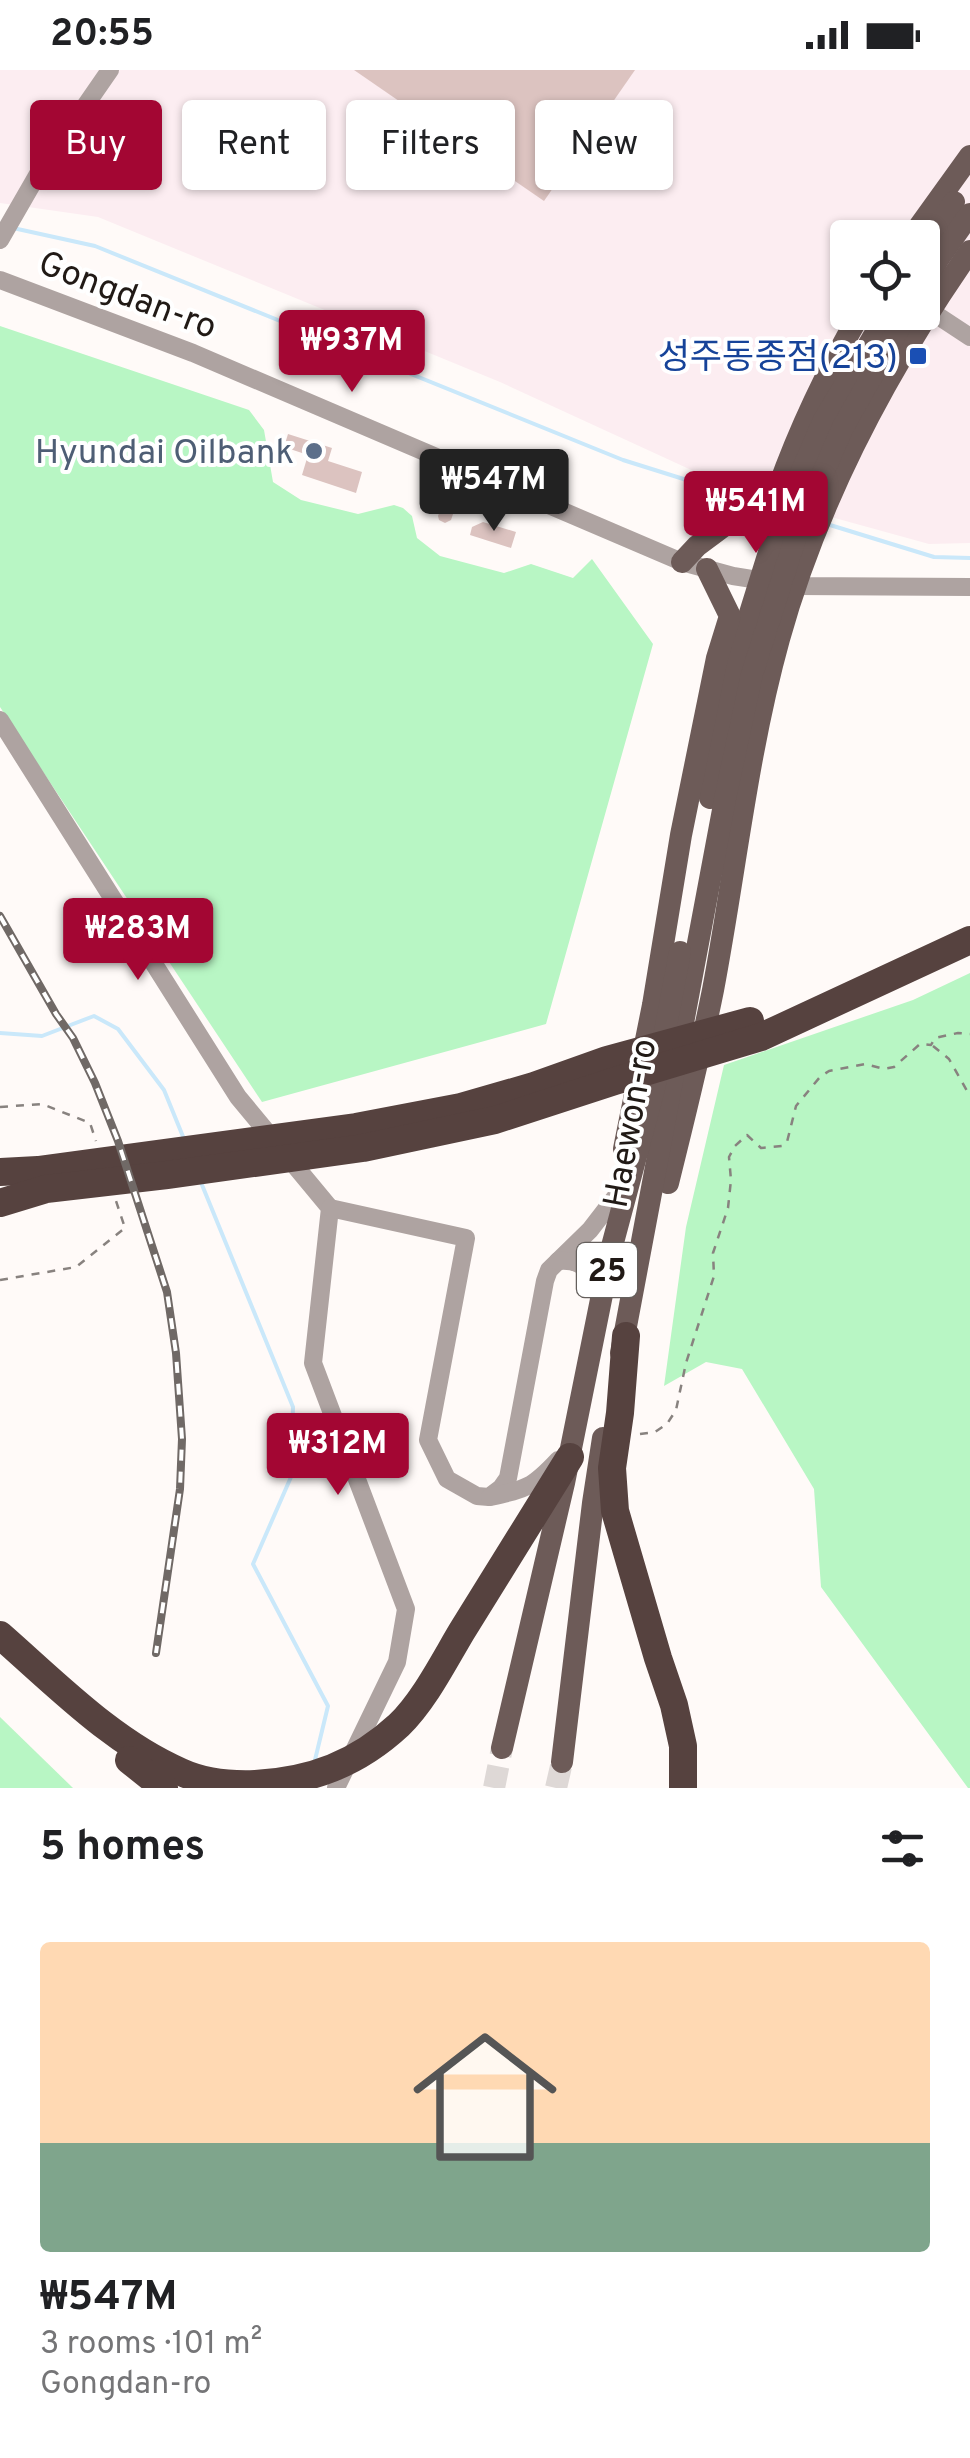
<!DOCTYPE html>
<meta charset="utf-8">
<style>
:root{--surface:#fff;--page:#f2f2f2;--text:#202124;--muted:#757577;--line:#e0e0e0;--accent:#a30633}
body{margin:0;font-family:Overpass,"Noto Sans KR",sans-serif;background:var(--page);color:var(--text);height:100vh;display:flex;flex-direction:column;font-size:38px;white-space:nowrap}
*{box-sizing:border-box;margin:0}
p{font-size:32px;color:var(--muted)}
.icon{flex:none;width:55px;height:55px;fill:none;stroke:currentColor;stroke-width:2;stroke-linecap:round;stroke-linejoin:round}
.map{position:relative;height:1718px;overflow:hidden}
.drawer{display:flex;flex-direction:column;background:var(--surface);flex:1}
.drawer>*{flex:none}
.banner{position:absolute;left:30px;top:30px;width:910px;height:90px;display:flex;gap:20px}
.controls{position:absolute;left:830px;top:150px;display:grid;gap:20px}
.controls a{display:grid;place-items:center;width:110px;height:110px;border-radius:10px;background:var(--surface);box-shadow:0 2px 8px #0004;font-size:50px}
.price{position:absolute;translate:-50% -85px;padding:0 22px;border-radius:10px;background:var(--accent);color:#fff;font-size:32px;line-height:65px;filter:drop-shadow(0 2px 5px #0008)}
.price::after{content:'';position:absolute;left:50%;top:60px;width:30px;height:22px;margin-left:-15px;background:inherit;clip-path:polygon(0 0,100% 0,50% 100%)}
.price.active{background:#222;color:#fff}
ul{padding:0;list-style:none}
li{display:grid;align-content:center;gap:20px;height:530px;padding:0 40px}
li+li{border-top:2px solid var(--line)}
li span{display:grid;place-items:center;height:310px;border-radius:10px;color:#555}
li>.icon{margin-inline-start:auto}
span .icon{width:180px;height:180px;fill:#fffc;stroke-width:1}
li b{font-size:42px}
h2{display:flex;justify-content:space-between;align-items:center;height:120px;padding:0 40px;font-size:42px}
.chip{padding:0 35px;border-radius:10px;background:var(--surface);box-shadow:0 2px 8px #0004;font-size:35px;line-height:90px}
.chip.active{background:var(--accent);color:#fff}
.status{display:flex;justify-content:space-between;align-items:center;height:70px;padding:0 50px;background:var(--surface);direction:ltr}
.status svg{height:28px;fill:currentColor}
.map>svg:first-child{display:block}
.industrial{fill:#fcedf1;fill-rule:evenodd}
.green{fill:#b8f6c4}
.lines{fill:none;stroke-linecap:round;stroke-linejoin:round}
.stream{stroke:#cae8fa;stroke-width:4}
.building{fill:#dcc3c0}
.major-tunnel{stroke:#ded8d6;stroke-width:22;stroke-dasharray:22 11;stroke-linecap:butt}
.path{stroke:#88827f;stroke-width:2.5;stroke-dasharray:8 8;stroke-linecap:butt}
.minor{stroke:#aea3a1;stroke-width:18}
.major{stroke:#6d5b58;stroke-width:22}
.highway{stroke:#56423f;stroke-width:28}
.rail-casing{stroke:#706966;stroke-width:8}
.rail{stroke:#fff;stroke-width:4;stroke-dasharray:11;stroke-linecap:butt}
.transit-dot{fill:#1a4fb4;stroke:#fff;stroke-width:4}
.service-dot{fill:#5c6f8a;stroke:#fff;stroke-width:4}
.labels{text-anchor:middle;stroke-width:8;stroke-linejoin:round;paint-order:stroke}
.shield{fill:#fff;stroke:#645f5c;stroke-width:2.5}
.shield-label{font-size:32px;font-weight:bold;fill:#211a16}
.street-label{font-size:35px;fill:#211a16;stroke:#fff}
.transit-label{font-size:35px;fill:#164399;stroke:#fff;text-anchor:end}
.service-label{font-size:35px;fill:#4e5e75;stroke:#fff;text-anchor:end}
</style>
<div class="status"><b>20:55</b><svg viewBox="0 0 49 12"><path d="M0 12V9h3v3zM5 12V6h3v6zM10 12V3h3v9zM15 12V0h3v12zM26 1h20v11H26zM47 4h2v5h-2z"/></svg></div>
<div class="map">
<svg width="970" height="1718" viewBox="0 0 970 1718">
<rect width="100%" height="100%" fill="#fffaf8"/>
<path class="industrial" d="M0 0H970V473L929 474 737 421 500 312 98 147 0 133ZM848 168H922V242H848Z"/>
<g class="green">
<path d="M0 256 249 340 264 360 273 412 301 430 358 444 394 435 403 438 412 446 417 468 440 486 504 503 531 494 573 508 592 489 653 574 546 954 262 1032 0 637Z"/>
<path d="M970 903V1718H968L821 1517 814 1419 742 1299 706 1292 664 1316 686 1157 724 995 913 930Z"/>
<path d="M0 1647 73 1718H0Z"/>
</g>
<g class="lines">
<g class="stream">
<path d="M13 158 95 176 623 390 744 428"/>
<path d="M830 455 934 487 970 488"/>
<path d="M0 963 42 966 94 946 118 959 164 1020 184 1069"/>
<path d="M200 1110 293 1337 291 1407 253 1494 328 1636 314 1694"/>
</g>
</g>
<g class="building">
<path d="M354 0H635L544 131Z"/>
<path d="M288 364 332 378 328 391 362 402 356 423 302 405 308 385 284 377Z"/>
<path d="M435 414 465 426 469 433 465 441H454L451 450 445 453 439 450 438 446 442 435 431 431 427 424 428 419Z"/>
<path d="M483 452 516 462 511 478 470 465 472 457Z"/>
</g>
<g class="lines">
<g class="major-tunnel">
<path d="M494 1718 502 1678"/>
<path d="M556 1718 562 1692"/>
</g>
<g class="path">
<path d="M933 976 949 989 970 1026"/>
<path d="M0 1037 42 1034 90 1053 96 1071"/>
<path d="M0 1210 76 1197 125 1158 116 1131"/>
<path d="M640 1364 655 1362 667 1354 676 1340 686 1293 714 1206 713 1183 728 1138 731 1110 729 1087 735 1076 747 1065 761 1078 782 1076 787 1072 796 1036 820 1007 829 1001 865 994 884 999 894 997 920 974 931 975 935 968 958 963 970 964"/>
</g>
<g class="minor">
<path d="M0 170 38 104 110 0"/>
<path d="M0 210 193 283 682 492 733 506 796 516 970 517"/>
<path d="M929 240 970 267"/>
<path d="M0 650 238 1027 330 1138 313 1293 406 1539 397 1592 336 1718"/>
<path d="M330 1138 466 1168 428 1370 447 1409 477 1426 489 1427 501 1418 508 1408 545 1211 549 1200 590 1160 617 1125"/>
<path d="M558 1191C583 1188 597 1205 599 1229"/>
<path d="M490 1427C526 1419 532 1418 558 1390"/>
</g>
<g class="major">
<path d="M911 168 970 86"/>
<path d="M922 183 954 132"/>
<path d="M922 217 939 188 970 144"/>
<path d="M682 492 697 476 768 423 778 419C800 357 828 299 861 242"/>
<path d="M710 728 741 572 775 463 824 350 888 242"/>
<path d="M624 1079 653 935 681 765 717 588 730 546 707 499"/>
<path d="M668 1113C684 1049 700 985 713 920 735 804 747 684 779 569 818 429 887 300 970 181"/>
<path d="M621 1283 726 724 752 604 797 463 843 357 908 242"/>
<path d="M502 1678 564 1413 611 1180 654 1019 680 882"/>
<path d="M562 1692 593 1433 603 1368"/>
</g>
<g class="highway">
<path d="M0 1102 38 1100 356 1057 461 1037 534 1016 607 990 750 951"/>
<path d="M0 1133 46 1119 167 1105 363 1078 495 1050 615 1011 761 967 970 870"/>
<path d="M626 1266 620 1343 612 1398 615 1441 658 1588 674 1635 683 1676V1718"/>
<path d="M0 1565C56 1614 112 1672 181 1702 205 1713 229 1715 255 1714 311 1711 357 1694 399 1655 424 1631 444 1591 462 1561 498 1503 534 1445 570 1387"/>
<path d="M129 1690 164 1718"/>
</g>
<defs>
<path id="rail" d="M0 846 56 944 73 968 95 1013 118 1071 167 1222 176 1283 182 1369 180 1419 156 1583"/>
</defs>
<use href="#rail" class="rail-casing"/>
<use href="#rail" class="rail"/>
</g>
<rect class="transit-dot" x="908" y="276" width="20" height="20" rx="5"/>
<circle class="service-dot" cx="314" cy="381" r="10"/>
<g class="labels">
<rect class="shield" x="577" y="1173" width="60" height="54" rx="8"/>
<g class="shield-label">
<text x="607" y="1211">25</text>
</g>
<g class="street-label">
<text transform="translate(128 224) rotate(21)" y="12">Gongdan-ro</text>
<text transform="translate(629 1053) rotate(-80)" y="12">Haewon-ro</text>
</g>
<g class="transit-label">
<text x="898" y="298">성주동종점(213)</text>
</g>
<g class="service-label">
<text x="294" y="393">Hyundai Oilbank</text>
</g>
</g>
</svg>
<div class="controls">
<a><svg class="icon" aria-label="locate" viewBox="0 0 24 24"><circle cx="12" cy="12" r="6"/><path d="M12 2v4M12 18v4M2 12h4M18 12h4"/></svg></a>
</div>
<b class="price" style="left:352px;top:325px">₩937M</b>
<b class="price active" style="left:494px;top:464px">₩547M</b>
<b class="price" style="left:756px;top:486px">₩541M</b>
<b class="price" style="left:138px;top:913px">₩283M</b>
<b class="price" style="left:338px;top:1428px">₩312M</b>
<div class="banner">
<a class="chip active">Buy</a>
<a class="chip">Rent</a>
<a class="chip">Filters</a>
<a class="chip">New</a>
</div>
</div>
<section class="drawer">
<h2>5 homes<svg class="icon" aria-label="filters" viewBox="0 0 24 24"><path d="M4 7h16M4 17h16"/><circle cx="9" cy="7" r="2"/><circle cx="15" cy="17" r="2"/></svg></h2>
<ul>
<li><span style="background:linear-gradient(#ffd9b3 65%,#7fa58c 0)"><svg class="icon" aria-label="home" viewBox="0 0 24 24"><path d="M3 11l9-7 9 7M6 9v11h12V9"/></svg></span><div><b>₩547M</b><p>3 rooms · 101 m²</p><p>Gongdan-ro</p></div></li>
</ul>
</section>
